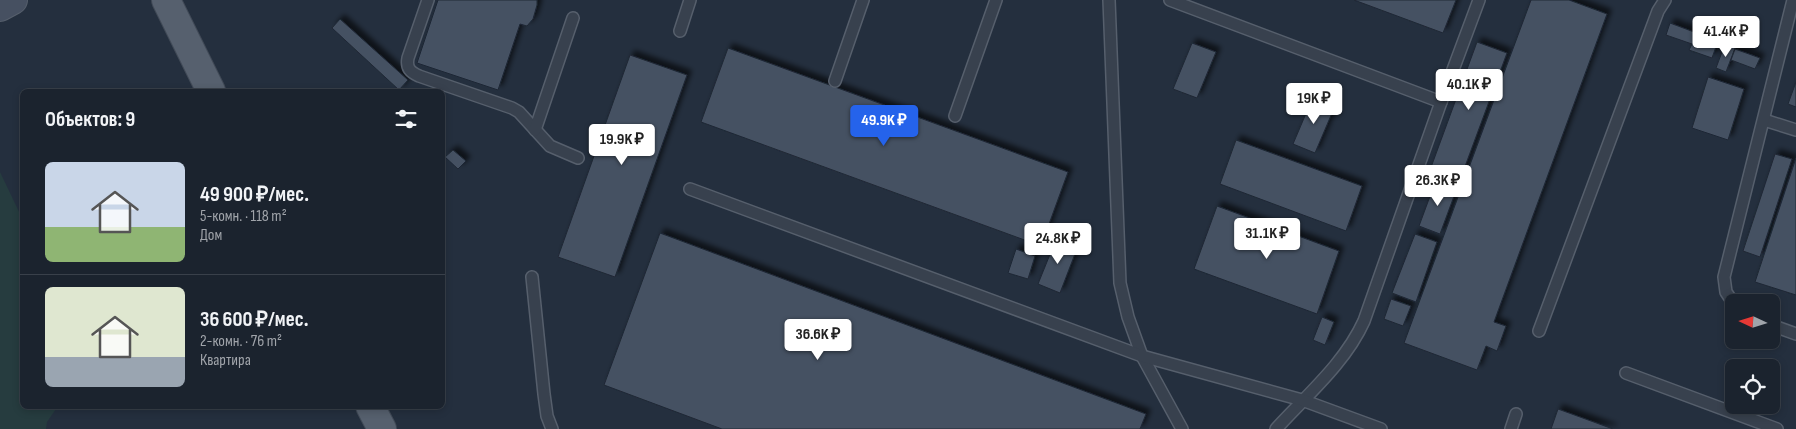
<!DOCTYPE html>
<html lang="ru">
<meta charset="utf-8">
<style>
:root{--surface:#1b232e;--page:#242b36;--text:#f1f3f6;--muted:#a0a4aa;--line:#39404a;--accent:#2563eb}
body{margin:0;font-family:"Sofia Sans Condensed",sans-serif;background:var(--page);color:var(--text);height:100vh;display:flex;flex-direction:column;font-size:19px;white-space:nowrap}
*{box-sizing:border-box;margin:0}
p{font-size:16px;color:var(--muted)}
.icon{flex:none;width:28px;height:28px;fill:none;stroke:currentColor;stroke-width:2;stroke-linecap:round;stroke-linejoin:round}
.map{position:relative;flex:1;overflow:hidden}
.panel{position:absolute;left:20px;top:89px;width:425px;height:320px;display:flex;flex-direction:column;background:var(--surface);border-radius:8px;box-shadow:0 2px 8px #0003,0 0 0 1px var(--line)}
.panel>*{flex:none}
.needle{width:32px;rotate:274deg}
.tools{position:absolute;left:1725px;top:294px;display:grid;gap:10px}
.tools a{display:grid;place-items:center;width:55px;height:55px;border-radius:8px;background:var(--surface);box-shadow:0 2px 8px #0003,0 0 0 1px var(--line);font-size:25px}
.price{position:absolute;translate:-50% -42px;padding:0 11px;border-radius:5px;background:#fff;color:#222;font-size:16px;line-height:32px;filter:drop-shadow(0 1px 2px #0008)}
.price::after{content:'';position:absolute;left:50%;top:30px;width:15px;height:11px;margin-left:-8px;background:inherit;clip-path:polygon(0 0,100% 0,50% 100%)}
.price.active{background:var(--accent);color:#fff}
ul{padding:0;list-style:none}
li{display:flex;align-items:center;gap:15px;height:125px;padding:0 25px}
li+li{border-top:1px solid var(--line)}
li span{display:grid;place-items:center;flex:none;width:140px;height:100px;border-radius:8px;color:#555}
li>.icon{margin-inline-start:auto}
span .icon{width:60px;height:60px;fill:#fffc;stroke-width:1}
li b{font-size:21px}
h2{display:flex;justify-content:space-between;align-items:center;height:60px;padding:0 25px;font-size:21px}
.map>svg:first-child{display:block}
.green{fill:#263c3f}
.building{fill:#455162;stroke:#1f2835;filter:url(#shadow)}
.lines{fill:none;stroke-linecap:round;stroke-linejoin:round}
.lane-casing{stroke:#565f6c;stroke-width:14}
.secondary-casing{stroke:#565f6c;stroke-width:30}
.primary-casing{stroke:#414a57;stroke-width:30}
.lane{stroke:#38414e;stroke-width:11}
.secondary{stroke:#465061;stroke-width:28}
.primary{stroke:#56606e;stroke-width:28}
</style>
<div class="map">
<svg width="1796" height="429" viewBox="0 0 1796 429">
<defs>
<filter id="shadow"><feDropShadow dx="4.5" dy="-4.5" stdDeviation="2.5" flood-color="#0009"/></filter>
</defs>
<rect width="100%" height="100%" fill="#242f3e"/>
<path class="green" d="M0 172 22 218V406H58L47 422 46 429H0Z"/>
<g class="building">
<path d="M438 0H537V5L533 19 527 26 520 24 498 90 417 63Z"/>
<path d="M1354 0H1456L1443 33Z"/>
<path d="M1531 0H1569L1607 14 1494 322 1506 326 1497 351 1486 346 1477 370 1404 343Z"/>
<path d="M340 19 408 80 399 90 332 28Z"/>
<path d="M1670 23 1718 41 1712 58 1689 50 1692 44 1666 35Z"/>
<path d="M1477 42 1507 53 1460 180 1430 170Z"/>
<path d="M1192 43 1216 52 1197 98 1173 89Z"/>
<path d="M1725 44 1735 48 1726 72 1716 68Z"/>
<path d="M728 48 1068 172 1041 246 701 122Z"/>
<path d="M1735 49 1760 58 1755 69 1731 60Z"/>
<path d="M630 55 687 75 615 277 558 257Z"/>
<path d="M1708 77 1744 89 1728 140 1692 128Z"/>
<path d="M1796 82V107L1788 104Z"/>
<path d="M1313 97 1335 106 1315 153 1293 144Z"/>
<path d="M1236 140 1362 186 1346 231 1220 184Z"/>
<path d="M453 150 466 161 458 169 445 157Z"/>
<path d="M1775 154 1792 159 1760 257 1743 251Z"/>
<path d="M1796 158V295L1755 282Z"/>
<path d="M1436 180 1457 188 1440 234 1419 226Z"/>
<path d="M1217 206 1339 251 1317 314 1194 269Z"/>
<path d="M660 233 1146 414 1140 429H722L604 385Z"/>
<path d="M1415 234 1437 242 1416 302 1392 293Z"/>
<path d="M1057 237 1078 246 1060 293 1038 284Z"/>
<path d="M1016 249 1035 256 1028 279 1008 273Z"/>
<path d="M1391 299 1411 306 1403 326 1384 319Z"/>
<path d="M1322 317 1334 322 1325 345 1313 340Z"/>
<path d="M1558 409 1613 429H1551Z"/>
</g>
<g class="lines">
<defs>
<g id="lane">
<path d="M428 0 408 58C406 68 410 72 419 76L512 108 519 112 550 146 578 158"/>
<path d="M1109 0 1120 283 1128 317 1142 356 1182 429"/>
<path d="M1170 0 1441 102 1364 321C1345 363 1307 395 1276 429"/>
<path d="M680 31 690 0"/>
<path d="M835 81 863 0"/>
<path d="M1441 102 1479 0"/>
<path d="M955 116 996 0"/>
<path d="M1764 120 1796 130"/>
<path d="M535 130 573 18"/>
<path d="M690 189 1142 356 1302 400 1381 429"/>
<path d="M532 277 544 394 547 416 552 429"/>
<path d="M1734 304 1726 292 1724 277 1793 0"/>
<path d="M1771 325 1796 334"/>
<path d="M1539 331 1658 11 1665 0"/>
<path d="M1626 373 1777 429"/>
<path d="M1511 429 1516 414"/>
</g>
<path id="secondary" d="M0 7 13 0"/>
<g id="primary">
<path d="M166 0 211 91"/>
<path d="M370 406 382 429"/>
</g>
</defs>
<use href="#lane" class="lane-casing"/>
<use href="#secondary" class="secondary-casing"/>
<use href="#primary" class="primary-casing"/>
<use href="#lane" class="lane"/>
<use href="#secondary" class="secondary"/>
<use href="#primary" class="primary"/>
</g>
</svg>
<div class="tools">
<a><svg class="needle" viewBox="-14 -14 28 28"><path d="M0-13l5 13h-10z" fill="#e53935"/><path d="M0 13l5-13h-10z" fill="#a0a4aa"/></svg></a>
<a><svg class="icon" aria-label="locate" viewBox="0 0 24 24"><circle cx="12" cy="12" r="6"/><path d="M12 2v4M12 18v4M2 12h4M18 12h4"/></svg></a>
</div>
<b class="price" style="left:1726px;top:58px">41.4K ₽</b>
<b class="price" style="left:1469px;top:111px">40.1K ₽</b>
<b class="price" style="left:1314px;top:125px">19K ₽</b>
<b class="price active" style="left:884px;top:147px">49.9K ₽</b>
<b class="price" style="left:622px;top:166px">19.9K ₽</b>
<b class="price" style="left:1438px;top:207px">26.3K ₽</b>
<b class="price" style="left:1267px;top:260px">31.1K ₽</b>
<b class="price" style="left:1058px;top:265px">24.8K ₽</b>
<b class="price" style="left:818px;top:361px">36.6K ₽</b>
<section class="panel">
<h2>Объектов: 9<svg class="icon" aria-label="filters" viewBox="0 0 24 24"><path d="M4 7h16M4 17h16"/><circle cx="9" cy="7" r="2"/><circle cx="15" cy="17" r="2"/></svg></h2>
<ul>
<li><span style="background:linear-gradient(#c9d6e8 65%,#8fb573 0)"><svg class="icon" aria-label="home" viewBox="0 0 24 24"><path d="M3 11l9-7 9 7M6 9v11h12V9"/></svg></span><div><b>49 900 ₽/мес.</b><p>5-комн. · 118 m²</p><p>Дом</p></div></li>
<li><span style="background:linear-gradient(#dfe7d0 70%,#9aa5b1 0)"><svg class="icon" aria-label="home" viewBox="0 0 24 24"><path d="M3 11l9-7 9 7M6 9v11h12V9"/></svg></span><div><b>36 600 ₽/мес.</b><p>2-комн. · 76 m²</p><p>Квартира</p></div></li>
</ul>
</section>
</div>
